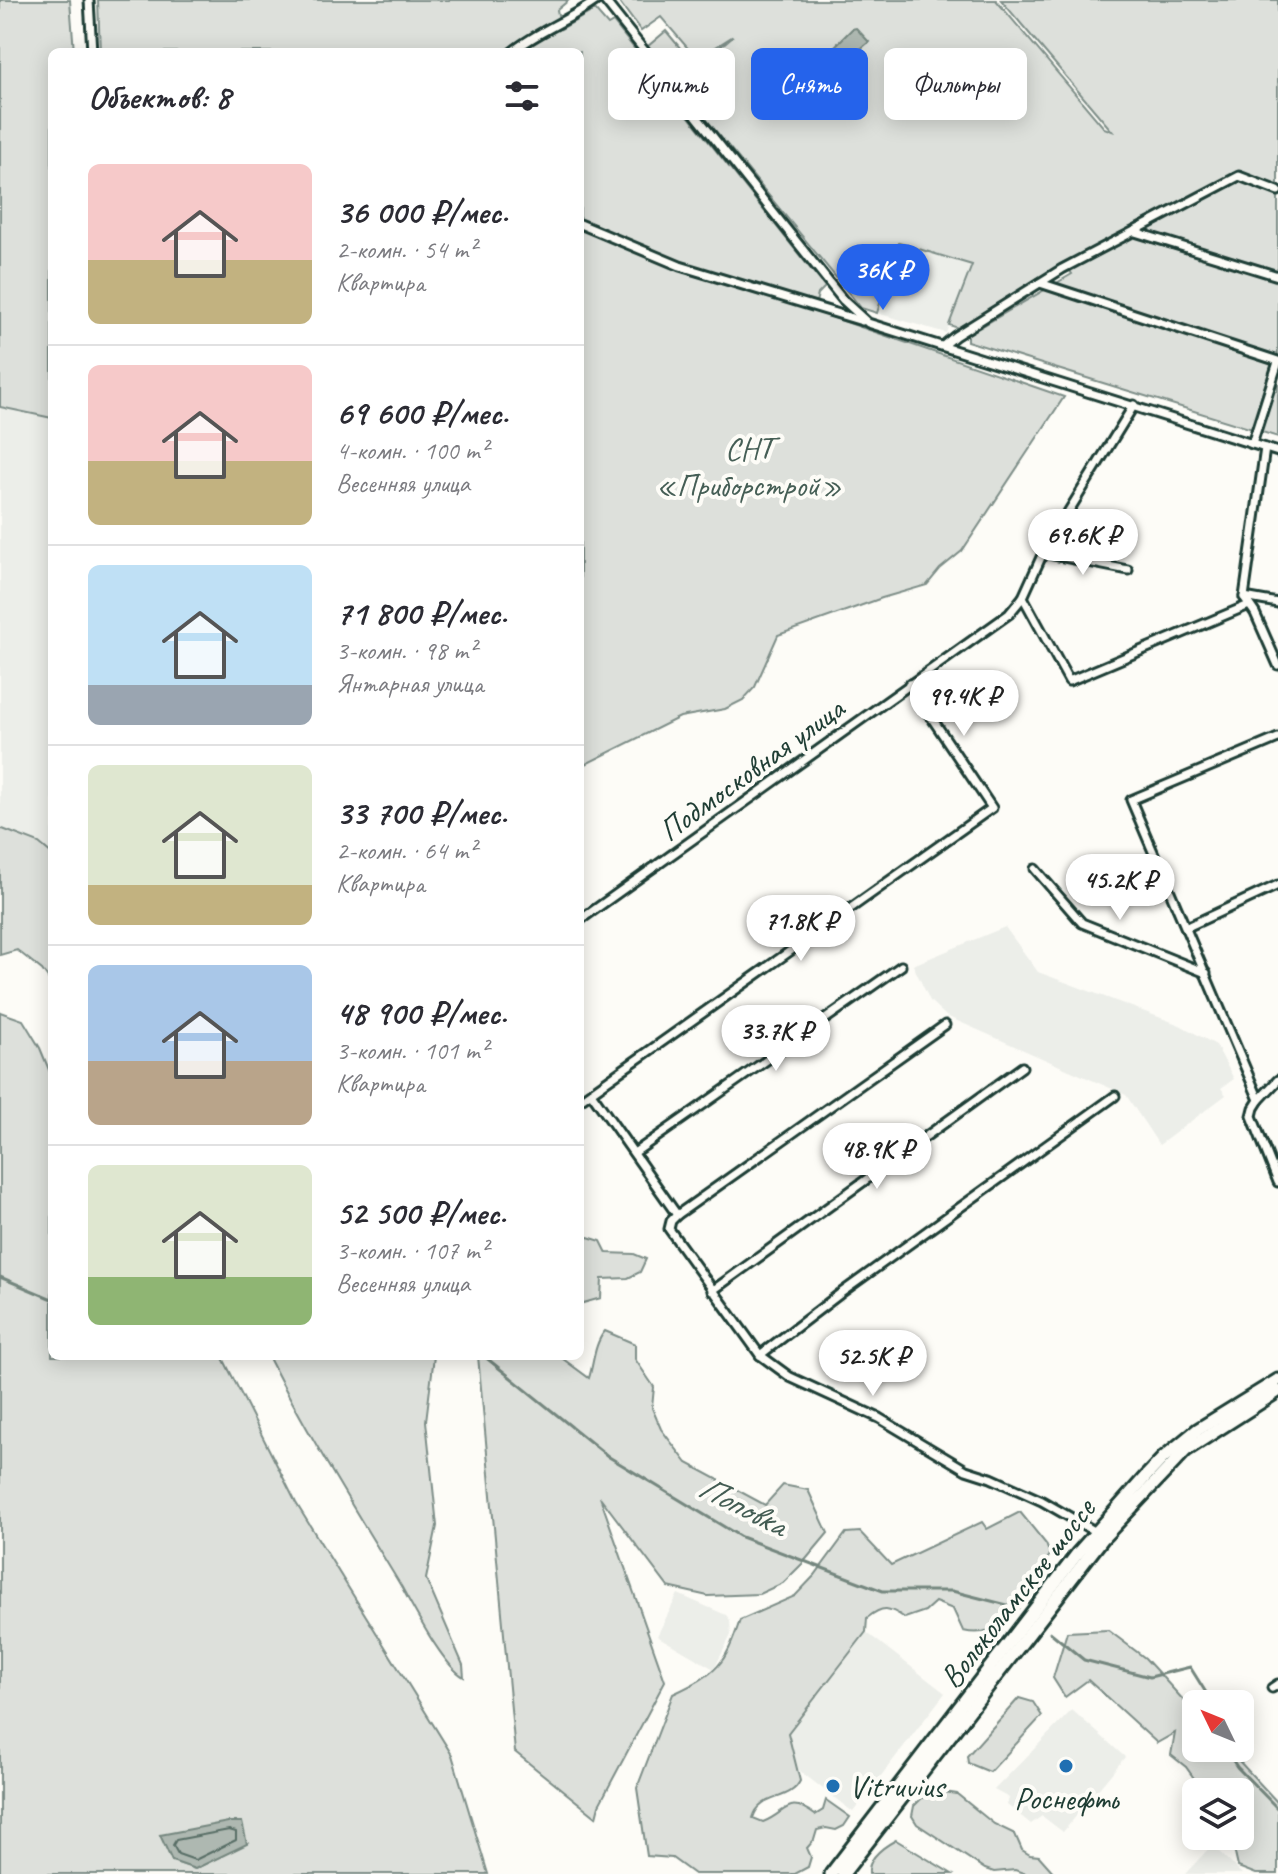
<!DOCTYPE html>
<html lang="ru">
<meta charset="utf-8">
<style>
:root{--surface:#fff;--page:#f2f2f3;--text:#2b2b33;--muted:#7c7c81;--line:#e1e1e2;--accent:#2563eb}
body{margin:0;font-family:Caveat,sans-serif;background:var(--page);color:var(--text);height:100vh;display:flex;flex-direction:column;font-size:30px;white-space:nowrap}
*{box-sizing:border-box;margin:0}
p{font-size:26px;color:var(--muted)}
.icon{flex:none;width:44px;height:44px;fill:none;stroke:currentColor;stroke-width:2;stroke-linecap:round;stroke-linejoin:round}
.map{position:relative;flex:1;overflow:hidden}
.drawer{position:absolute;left:48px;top:48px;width:536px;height:1312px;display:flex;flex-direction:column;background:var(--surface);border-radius:12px;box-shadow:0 4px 20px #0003}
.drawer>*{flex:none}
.top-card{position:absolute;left:608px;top:48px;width:550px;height:72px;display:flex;gap:16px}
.needle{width:52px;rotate:313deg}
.tools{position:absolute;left:1182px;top:1690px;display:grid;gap:16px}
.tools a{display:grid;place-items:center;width:72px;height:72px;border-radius:12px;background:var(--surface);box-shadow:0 4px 20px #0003;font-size:40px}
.price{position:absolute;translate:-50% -68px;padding:0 18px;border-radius:28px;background:#fff;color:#222;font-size:26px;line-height:52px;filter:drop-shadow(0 2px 4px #0008)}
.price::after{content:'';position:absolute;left:50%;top:48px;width:24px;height:18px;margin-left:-12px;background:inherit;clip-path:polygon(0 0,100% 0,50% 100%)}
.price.on{background:var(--accent);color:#fff}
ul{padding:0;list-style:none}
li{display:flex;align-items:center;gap:24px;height:200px;padding:0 40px}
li+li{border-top:2px solid var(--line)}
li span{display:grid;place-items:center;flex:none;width:224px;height:160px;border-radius:12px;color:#555}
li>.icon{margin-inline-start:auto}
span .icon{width:96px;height:96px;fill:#fffc;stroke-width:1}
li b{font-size:34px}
h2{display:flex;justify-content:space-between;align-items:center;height:96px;padding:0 40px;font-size:34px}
.chip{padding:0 28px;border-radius:12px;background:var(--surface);box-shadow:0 4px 20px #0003;font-size:28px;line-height:72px}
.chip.on{background:var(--accent);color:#fff}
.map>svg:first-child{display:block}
.built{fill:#eceee9}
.green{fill:#dde0db;stroke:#7e8e88;stroke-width:2;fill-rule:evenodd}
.water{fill:#aeb8b1;stroke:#75877f;stroke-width:2}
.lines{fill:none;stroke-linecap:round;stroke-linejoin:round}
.shore{stroke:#586e66;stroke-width:2}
.stream{stroke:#75877f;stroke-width:3}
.minor-casing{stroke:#1f3d34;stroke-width:13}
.primary-casing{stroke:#1f3d34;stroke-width:17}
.minor{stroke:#fdfcf7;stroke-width:7}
.primary{stroke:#fdfcf7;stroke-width:11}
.poi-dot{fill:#1f6fb2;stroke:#fdfcf7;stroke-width:3}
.labels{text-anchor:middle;stroke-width:8;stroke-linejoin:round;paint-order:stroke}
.park-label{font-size:32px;fill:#455e55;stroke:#fdfcf7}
.street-label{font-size:32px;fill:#1f3d34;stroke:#fdfcf7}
.poi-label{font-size:32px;fill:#1f3d34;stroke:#fdfcf7;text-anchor:start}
.water-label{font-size:34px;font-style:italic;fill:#435c53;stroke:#fdfcf7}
</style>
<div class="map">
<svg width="1278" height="1874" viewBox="0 0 1278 1874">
<rect width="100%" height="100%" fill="#fdfcf7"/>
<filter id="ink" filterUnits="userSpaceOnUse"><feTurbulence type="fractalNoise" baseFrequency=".0125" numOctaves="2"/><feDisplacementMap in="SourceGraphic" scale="16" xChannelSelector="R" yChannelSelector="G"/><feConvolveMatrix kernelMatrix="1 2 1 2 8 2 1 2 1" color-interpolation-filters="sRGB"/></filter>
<g filter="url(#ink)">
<g class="built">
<path d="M899 243 972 265 946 333 877 313Z"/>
<path d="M0 407 52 418V854L38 843 0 828Z"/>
<path d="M1005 927 1038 972 1180 1025 1216 1045 1234 1079 1221 1088 1226 1095 1159 1145 1126 1095 946 1016 930 1001 913 965Z"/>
<path d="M678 1594 726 1615 730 1620 731 1635 714 1669 657 1636Z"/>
<path d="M866 1632 945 1693 853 1812 796 1768 788 1733Z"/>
<path d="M1072 1710 1125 1757 1063 1832 1042 1816 1031 1824 1007 1805 1009 1798 994 1790Z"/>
<path d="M1212 1845 1242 1874H1185Z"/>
</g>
<g class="green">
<path d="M0 0H70L74 52H52V418L0 407Z"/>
<path d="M98 0H569L557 10 561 29 595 10 608 25 613 22 825 287 818 294 814 311 1064 397 962 551 940 569 927 585 882 598 778 635 755 687 743 700 725 709 680 717 580 767V52H100Z"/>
<path d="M618 0H996L1104 128 1112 131 1001 0H1278V437L967 341V335L1072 274 1064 262 958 328 949 325 972 265 899 243 877 313 861 308 647 47 666 31 696 67 733 36 697 59 661 17 641 31Z"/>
<path d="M0 828 39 843 52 854V984L42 970 17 950 0 955Z"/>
<path d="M0 1012 23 1020 40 1048 52 1077V1356H222L296 1503 452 1755 488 1874H0ZM161 1835 247 1843 195 1869 172 1861Z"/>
<path d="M588 1237 601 1241 607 1253 634 1254 646 1259 640 1272 628 1278 602 1279 601 1298 580 1304V1241Z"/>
<path d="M605 1331 635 1344V1359L654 1387 652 1408 661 1429 687 1463 765 1505 783 1485 808 1490 828 1533 802 1564 783 1583 759 1594 708 1596 668 1587 600 1497 665 1681 599 1805 596 1817 515 1752 478 1356H559L589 1378C594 1362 594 1344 605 1331Z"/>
<path d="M268 1356H434L426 1421 437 1526 426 1579 463 1665 464 1677C443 1666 414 1609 401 1586 355 1510 308 1435 268 1356Z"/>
<path d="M1020 1512 1046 1544 1050 1555C1036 1574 1009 1620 989 1630 980 1634 972 1633 963 1631L953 1609 935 1602 925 1611 905 1618C889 1607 883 1605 867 1618L866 1632 788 1733 800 1781C790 1802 760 1793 753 1818L763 1822C787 1813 787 1794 815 1815L823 1810 826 1800 850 1817 844 1826 836 1830 826 1828 817 1830 814 1840 807 1848 811 1857 808 1867 795 1874H694L672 1858 647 1856 637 1788 673 1694C717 1673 725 1666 740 1620L795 1596 815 1575 846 1533 860 1532 891 1565 982 1522 987 1529Z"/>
<path d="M1108 1630 1145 1658 1196 1714V1748H1227L1278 1803V1874H1256L1238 1867 1231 1836H1240V1792H1196V1797L1191 1791 1196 1781 1186 1767 1171 1755 1175 1733 1157 1743 1088 1680 1065 1697 1053 1678 1067 1632Z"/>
<path d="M1019 1698 1033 1702 1042 1716 990 1772 968 1763 967 1756Z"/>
<path d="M938 1791 957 1794 994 1824 1015 1834 1022 1850 1030 1855 1039 1856 1055 1874H1026L1015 1870 994 1872 985 1869 917 1824 912 1816 914 1806 927 1793Z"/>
<path d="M896 1840 952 1874H869C867 1858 883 1847 896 1840Z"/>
</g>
<g class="water">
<path d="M856 28 869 42 847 60 835 51 834 47 852 29Z"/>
<path d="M228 1822H242L247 1844 195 1869 172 1861 160 1835Z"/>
</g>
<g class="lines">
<path class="shore" d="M229 1830 236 1832V1840L195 1860 178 1854 173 1845 176 1840Z"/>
<g class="stream">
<path d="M0 1277 52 1299"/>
<path d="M484 1356 609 1457 741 1537 883 1591H952L1019 1608"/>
<path d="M1050 1632 1084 1660 1150 1677 1190 1667 1210 1699 1206 1704"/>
<path d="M1225 1748 1237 1767 1278 1809"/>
</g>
<defs>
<g id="minor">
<path d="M89 0 92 52"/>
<path d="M604 0 843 300 868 323 1278 452"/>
<path d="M512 52C538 31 570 20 597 0"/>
<path d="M580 224 680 266 862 321"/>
<path d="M1135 232 1278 276"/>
<path d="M1040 283 1278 361"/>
<path d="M943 346 955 336 1062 269 1239 176 1278 191"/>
<path d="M1252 444 1278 362"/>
<path d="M1265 448 1244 597 1255 613 1278 665"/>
<path d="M1043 553 1128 570"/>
<path d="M1023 597 1069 681 1249 605"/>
<path d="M1244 597 1278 603"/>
<path d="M1278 738 1131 800 1259 1100 1254 1108 1252 1116 1278 1182"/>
<path d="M1035 869 1082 923 1206 973"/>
<path d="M580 920 1009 614 1023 597 1043 553 1134 405"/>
<path d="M1187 927 1278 885"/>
<path d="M945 1025 677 1215 671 1221 669 1229 760 1355 790 1377 879 1418 966 1470 991 1478 1042 1501 1096 1532"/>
<path d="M592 1094 677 1215"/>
<path d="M580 1100 992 808 909 684"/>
<path d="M1259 1100 1278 1080"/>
<path d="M634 1153 901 966"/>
<path d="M712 1291 1022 1067"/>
<path d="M760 1355 841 1293 1115 1096"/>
<path d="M1272 1688 1278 1684"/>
</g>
<g id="primary">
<path d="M831 1874 1077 1554 1147 1475 1164 1457 1197 1430 1278 1380"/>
<path d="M843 1874 1103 1538 1186 1450 1278 1391"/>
</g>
</defs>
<use href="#minor" class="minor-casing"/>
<use href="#primary" class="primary-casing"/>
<use href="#minor" class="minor"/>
<use href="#primary" class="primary"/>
</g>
</g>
<g class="poi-dot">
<circle cx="1066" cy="1766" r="8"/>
<circle cx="833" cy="1786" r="8"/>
</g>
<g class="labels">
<g class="park-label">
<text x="749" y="459">СНТ<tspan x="749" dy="37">«Приборстрой»</tspan></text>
</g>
<g class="street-label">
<text transform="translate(751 769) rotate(-36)" y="11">Подмосковная улица</text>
<text transform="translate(1017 1593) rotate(-52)" y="11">Волоколамское шоссе</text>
</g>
<g class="poi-label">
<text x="849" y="1797">Vitruvius</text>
<text x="1066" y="1809" text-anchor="middle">Роснефть</text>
</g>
<g class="water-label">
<text transform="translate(743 1505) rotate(27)" y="12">Поповка</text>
</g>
</g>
</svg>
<div class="tools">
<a><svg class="needle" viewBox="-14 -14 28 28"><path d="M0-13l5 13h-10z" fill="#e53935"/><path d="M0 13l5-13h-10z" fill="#7c7c81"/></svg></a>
<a><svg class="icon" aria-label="layers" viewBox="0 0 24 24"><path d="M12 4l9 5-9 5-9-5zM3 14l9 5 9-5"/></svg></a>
</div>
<b class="price on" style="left:883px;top:312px">36K ₽</b>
<b class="price" style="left:1083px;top:577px">69.6K ₽</b>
<b class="price" style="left:964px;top:738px">99.4K ₽</b>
<b class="price" style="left:1120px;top:922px">45.2K ₽</b>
<b class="price" style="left:801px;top:963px">71.8K ₽</b>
<b class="price" style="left:776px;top:1073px">33.7K ₽</b>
<b class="price" style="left:877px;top:1191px">48.9K ₽</b>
<b class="price" style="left:873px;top:1398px">52.5K ₽</b>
<div class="top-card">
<a class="chip">Купить</a>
<a class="chip on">Снять</a>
<a class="chip">Фильтры</a>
</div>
<section class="drawer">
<h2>Объектов: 8<svg class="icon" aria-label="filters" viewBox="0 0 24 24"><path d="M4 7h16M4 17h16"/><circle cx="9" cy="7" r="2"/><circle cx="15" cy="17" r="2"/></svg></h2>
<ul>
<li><span style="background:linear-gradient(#f6c9c9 60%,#c2b280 0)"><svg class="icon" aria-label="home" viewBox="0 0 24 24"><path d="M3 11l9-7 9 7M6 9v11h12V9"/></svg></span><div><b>36 000 ₽/мес.</b><p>2-комн. · 54 m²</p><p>Квартира</p></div></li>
<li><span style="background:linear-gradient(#f6c9c9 60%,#c2b280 0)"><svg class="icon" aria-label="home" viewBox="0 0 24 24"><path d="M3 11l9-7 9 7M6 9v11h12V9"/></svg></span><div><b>69 600 ₽/мес.</b><p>4-комн. · 100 m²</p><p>Весенняя улица</p></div></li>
<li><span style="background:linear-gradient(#bfe0f5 75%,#9aa5b1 0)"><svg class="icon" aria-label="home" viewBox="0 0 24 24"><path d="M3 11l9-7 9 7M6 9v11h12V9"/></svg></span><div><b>71 800 ₽/мес.</b><p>3-комн. · 98 m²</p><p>Янтарная улица</p></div></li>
<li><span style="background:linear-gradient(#dfe7d0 75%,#c2b280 0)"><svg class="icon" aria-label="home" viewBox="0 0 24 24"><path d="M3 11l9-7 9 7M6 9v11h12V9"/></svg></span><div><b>33 700 ₽/мес.</b><p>2-комн. · 64 m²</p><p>Квартира</p></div></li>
<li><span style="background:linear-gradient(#a9c7e8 60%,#b9a48a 0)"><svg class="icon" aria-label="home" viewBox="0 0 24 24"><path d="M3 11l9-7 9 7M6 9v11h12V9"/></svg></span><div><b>48 900 ₽/мес.</b><p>3-комн. · 101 m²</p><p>Квартира</p></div></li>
<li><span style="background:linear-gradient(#dfe7d0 70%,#8fb573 0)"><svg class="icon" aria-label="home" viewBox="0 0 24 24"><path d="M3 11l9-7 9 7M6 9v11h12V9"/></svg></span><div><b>52 500 ₽/мес.</b><p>3-комн. · 107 m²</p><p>Весенняя улица</p></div></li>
</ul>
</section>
</div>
